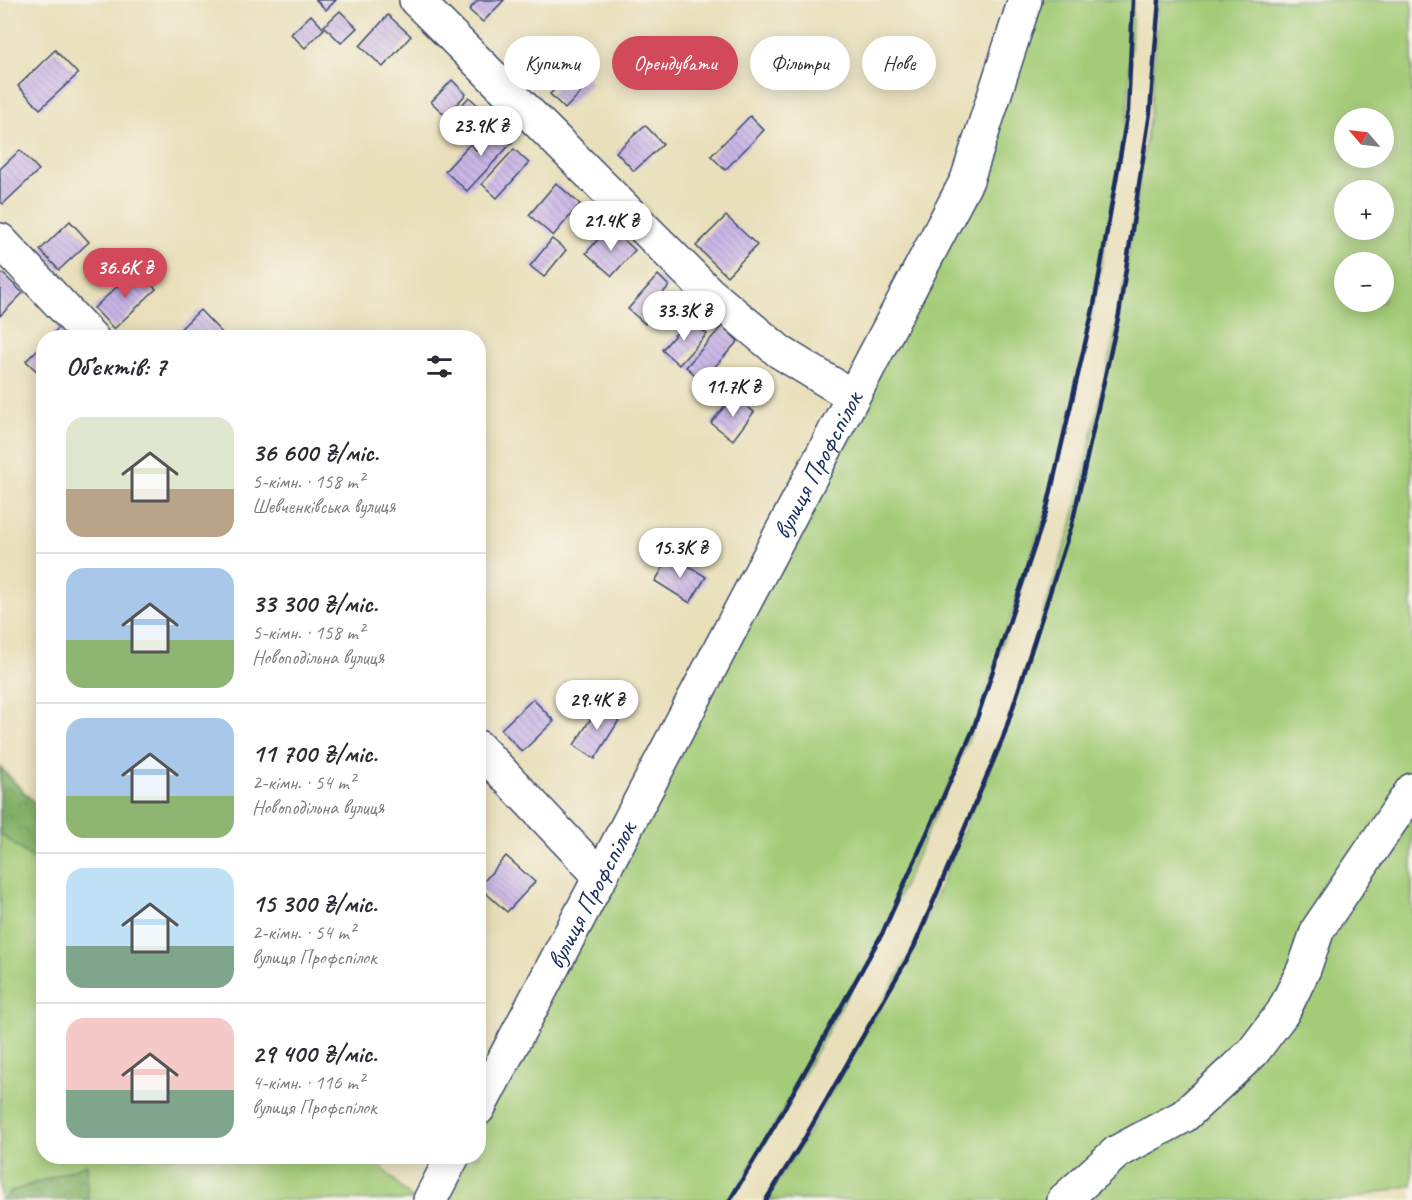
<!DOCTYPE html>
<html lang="uk">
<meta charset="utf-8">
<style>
:root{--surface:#fff;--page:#f7f7f7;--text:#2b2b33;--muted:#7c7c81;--line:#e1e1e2;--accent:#d1495b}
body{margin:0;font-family:Caveat,sans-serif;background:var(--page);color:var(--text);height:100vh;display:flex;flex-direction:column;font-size:22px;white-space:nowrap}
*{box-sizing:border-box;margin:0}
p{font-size:20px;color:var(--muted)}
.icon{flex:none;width:33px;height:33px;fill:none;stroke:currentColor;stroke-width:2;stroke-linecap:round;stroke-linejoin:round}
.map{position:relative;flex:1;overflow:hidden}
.panel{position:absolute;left:36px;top:330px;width:450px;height:834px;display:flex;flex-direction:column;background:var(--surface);border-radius:24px;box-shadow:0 3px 15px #0003}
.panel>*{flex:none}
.hud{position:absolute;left:504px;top:36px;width:570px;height:54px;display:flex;gap:12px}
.needle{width:39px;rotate:298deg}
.controls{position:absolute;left:1334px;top:108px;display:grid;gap:12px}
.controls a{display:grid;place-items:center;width:60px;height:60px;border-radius:50%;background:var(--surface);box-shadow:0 3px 15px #0003;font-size:30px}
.price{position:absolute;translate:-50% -51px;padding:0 14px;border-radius:21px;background:#fff;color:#222;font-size:20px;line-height:39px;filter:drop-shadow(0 2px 3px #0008)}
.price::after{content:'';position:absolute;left:50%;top:36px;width:18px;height:14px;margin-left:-9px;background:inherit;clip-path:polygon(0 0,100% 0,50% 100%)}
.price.active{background:var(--accent);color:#fff}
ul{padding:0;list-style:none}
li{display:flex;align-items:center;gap:18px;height:150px;padding:0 30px}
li+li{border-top:2px solid var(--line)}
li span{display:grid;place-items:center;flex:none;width:168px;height:120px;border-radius:18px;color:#555}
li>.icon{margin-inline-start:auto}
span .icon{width:72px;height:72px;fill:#fffc;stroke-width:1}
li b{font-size:26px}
h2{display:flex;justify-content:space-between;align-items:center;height:72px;padding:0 30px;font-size:26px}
.tag{padding:0 21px;border-radius:27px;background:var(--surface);box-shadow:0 3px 15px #0003;font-size:21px;line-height:54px}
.tag.active{background:var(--accent);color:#fff}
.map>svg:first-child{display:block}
.grass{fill:#a4cc78;stroke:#607e6b;stroke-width:1.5;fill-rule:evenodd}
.forest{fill:url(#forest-crowns);stroke:#4f7063;stroke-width:1.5}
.building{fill:url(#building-back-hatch)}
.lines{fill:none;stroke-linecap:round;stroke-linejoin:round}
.minor-casing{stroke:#3a496c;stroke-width:36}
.minor{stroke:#fff;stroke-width:33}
.rail{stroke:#1b2f5e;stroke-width:4.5}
.labels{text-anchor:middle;stroke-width:4.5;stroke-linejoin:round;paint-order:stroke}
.street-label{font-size:26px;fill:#1b2f5e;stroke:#f7f3e8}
</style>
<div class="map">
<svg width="1412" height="1200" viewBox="0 0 1412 1200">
<defs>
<pattern id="forest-crowns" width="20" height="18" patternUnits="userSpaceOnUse" patternTransform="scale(1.5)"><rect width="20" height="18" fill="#83b068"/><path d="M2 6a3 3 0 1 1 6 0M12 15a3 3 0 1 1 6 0" fill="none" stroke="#6a9059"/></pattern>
<pattern id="building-back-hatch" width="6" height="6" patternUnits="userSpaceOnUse" patternTransform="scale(1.5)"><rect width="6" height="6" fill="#cbb6e7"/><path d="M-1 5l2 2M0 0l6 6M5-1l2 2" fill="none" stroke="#a494be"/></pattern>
</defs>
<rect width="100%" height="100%" fill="#f7f3e8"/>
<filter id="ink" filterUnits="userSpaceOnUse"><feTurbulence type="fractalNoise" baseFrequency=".0167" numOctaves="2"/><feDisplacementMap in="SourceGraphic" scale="12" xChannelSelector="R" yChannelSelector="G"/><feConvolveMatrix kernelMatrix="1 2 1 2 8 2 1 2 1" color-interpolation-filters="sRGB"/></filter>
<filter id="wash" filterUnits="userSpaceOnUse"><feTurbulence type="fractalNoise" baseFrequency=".008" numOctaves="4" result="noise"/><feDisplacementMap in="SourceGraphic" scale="24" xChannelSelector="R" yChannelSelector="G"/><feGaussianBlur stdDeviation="1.35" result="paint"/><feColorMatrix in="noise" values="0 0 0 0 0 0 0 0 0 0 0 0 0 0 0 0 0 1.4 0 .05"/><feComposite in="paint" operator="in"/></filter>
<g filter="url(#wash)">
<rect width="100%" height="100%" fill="#e9dfba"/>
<g class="grass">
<path d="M1025 0H1133L1128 111 1094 305 1046 512 973 730 883 932 776 1123 730 1200H430L453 1157 478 1156 479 1109 967 180Z"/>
<path d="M1159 0H1412V1185L1346 1200H766L803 1141 914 947 1003 738 1072 524 1119 314 1150 113ZM1344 118H1383V158H1344ZM1344 190H1383V230H1344ZM1344 262H1383V302H1344Z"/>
<path d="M0 767 43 812 44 1156 372 1157 413 1200H0Z"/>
</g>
<g class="forest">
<path d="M0 767 43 812V866L0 834Z"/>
<path d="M87 1164 88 1200H2L10 1192Z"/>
</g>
<g id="blocks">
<g class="building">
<path d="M316 0H336L326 10Z"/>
<path d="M478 0H504L483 22 469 10Z"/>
<path d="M340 11 357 28 341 43 324 26Z"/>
<path d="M311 15 324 29 305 48 291 34Z"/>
<path d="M388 15 411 36 383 67 360 46Z"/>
<path d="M55 50 78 74 40 109 18 86Z"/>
<path d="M577 67 591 82 565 109 550 94Z"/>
<path d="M452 80 466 94 446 116 431 102Z"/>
<path d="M469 97 484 111 465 132 450 118Z"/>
<path d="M750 116 764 130 725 170 711 156Z"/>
<path d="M503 122 518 136 467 191 445 171 470 144 477 151Z"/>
<path d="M645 125 663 144 634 171 616 152Z"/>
<path d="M514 149 529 163 497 198 482 184Z"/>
<path d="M20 150 39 170 3 204 0 201V169Z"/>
<path d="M556 183 580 204 553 236 529 215Z"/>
<path d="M726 216 757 245 727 276 696 246Z"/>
<path d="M70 221 89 242 59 270 40 250Z"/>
<path d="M609 227 635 250 612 276 586 253Z"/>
<path d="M552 239 566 250 544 277 530 266Z"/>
<path d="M136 269 156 289 114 329 94 308Z"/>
<path d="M2 273 23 293 0 316V276Z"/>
<path d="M658 275 669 286 653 304 658 308 645 324 628 309Z"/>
<path d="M200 310 223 334 219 338H171Z"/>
<path d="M689 319 707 334 679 365 662 350Z"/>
<path d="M722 326 738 341 702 381 686 367Z"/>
<path d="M59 327 70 338H49Z"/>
<path d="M44 343V378L26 361Z"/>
<path d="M733 396 754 412 733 440 711 423Z"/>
<path d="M671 555 706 577 690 603 655 581Z"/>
<path d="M533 699 554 721 522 752 501 729Z"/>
<path d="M600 704 621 717 595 759 574 745Z"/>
<path d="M506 856 535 882 507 912 479 887Z"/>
</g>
</g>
</g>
<g filter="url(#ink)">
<use href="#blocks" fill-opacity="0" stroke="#3a496c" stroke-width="1.5"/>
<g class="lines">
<defs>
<g id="minor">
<path d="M416 0 709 293 780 352 852 396"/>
<path d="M0 240 92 338"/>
<path d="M478 747 601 877"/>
<path id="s1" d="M478 1109 967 180 1025 0"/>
<path d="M430 1200 453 1156"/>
<path d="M1064 1200 1117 1152 1184 1116 1253 1052 1283 1012 1304 969 1318 929 1412 790"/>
</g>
</defs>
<use href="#minor" class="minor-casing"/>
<use href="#minor" class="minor"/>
<g class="rail">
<path d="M730 1200 776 1123 883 932 973 730 1046 512 1094 305 1128 111 1133 0"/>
<path d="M766 1200 803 1141 914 947 1003 738 1072 524 1119 314 1150 113 1159 0"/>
</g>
</g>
</g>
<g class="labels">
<g class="street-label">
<text dy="9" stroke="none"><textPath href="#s1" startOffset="728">вулиця Профспілок</textPath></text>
<text dy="9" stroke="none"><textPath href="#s1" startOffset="242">вулиця Профспілок</textPath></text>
</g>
</g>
</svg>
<div class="controls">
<a><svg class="needle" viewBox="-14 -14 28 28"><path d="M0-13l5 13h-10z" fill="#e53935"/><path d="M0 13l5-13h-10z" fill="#7c7c81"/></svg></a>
<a>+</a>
<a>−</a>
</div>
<b class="price" style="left:481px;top:157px">23.9K ₴</b>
<b class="price" style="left:611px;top:252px">21.4K ₴</b>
<b class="price active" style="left:125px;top:299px">36.6K ₴</b>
<b class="price" style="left:684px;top:342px">33.3K ₴</b>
<b class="price" style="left:733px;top:418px">11.7K ₴</b>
<b class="price" style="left:680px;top:579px">15.3K ₴</b>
<b class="price" style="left:597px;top:731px">29.4K ₴</b>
<div class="hud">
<a class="tag">Купити</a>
<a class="tag active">Орендувати</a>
<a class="tag">Фільтри</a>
<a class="tag">Нове</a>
</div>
<section class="panel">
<h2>Об’єктів: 7<svg class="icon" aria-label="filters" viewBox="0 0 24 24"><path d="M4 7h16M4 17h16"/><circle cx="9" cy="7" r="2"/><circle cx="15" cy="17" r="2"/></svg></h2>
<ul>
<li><span style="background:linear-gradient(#dfe7d0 60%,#b9a48a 0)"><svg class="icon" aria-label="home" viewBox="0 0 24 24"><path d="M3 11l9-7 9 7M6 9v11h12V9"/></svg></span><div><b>36 600 ₴/міс.</b><p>5-кімн. · 158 m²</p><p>Шевченківська вулиця</p></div></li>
<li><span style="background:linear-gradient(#a9c7e8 60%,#8fb573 0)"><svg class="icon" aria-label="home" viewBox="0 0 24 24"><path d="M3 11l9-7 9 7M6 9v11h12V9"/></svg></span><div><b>33 300 ₴/міс.</b><p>5-кімн. · 158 m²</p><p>Новоподільна вулиця</p></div></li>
<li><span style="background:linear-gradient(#a9c7e8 65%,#8fb573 0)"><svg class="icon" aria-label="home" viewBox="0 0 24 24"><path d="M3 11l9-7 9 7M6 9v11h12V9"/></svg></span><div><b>11 700 ₴/міс.</b><p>2-кімн. · 54 m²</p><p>Новоподільна вулиця</p></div></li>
<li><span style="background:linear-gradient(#bfe0f5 65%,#7fa58c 0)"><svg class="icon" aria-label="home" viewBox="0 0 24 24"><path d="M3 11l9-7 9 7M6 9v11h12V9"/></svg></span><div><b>15 300 ₴/міс.</b><p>2-кімн. · 54 m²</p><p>вулиця Профспілок</p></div></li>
<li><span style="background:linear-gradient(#f6c9c9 60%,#7fa58c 0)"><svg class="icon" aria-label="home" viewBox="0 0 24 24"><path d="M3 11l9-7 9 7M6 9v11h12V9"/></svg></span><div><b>29 400 ₴/міс.</b><p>4-кімн. · 116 m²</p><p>вулиця Профспілок</p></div></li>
</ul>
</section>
</div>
